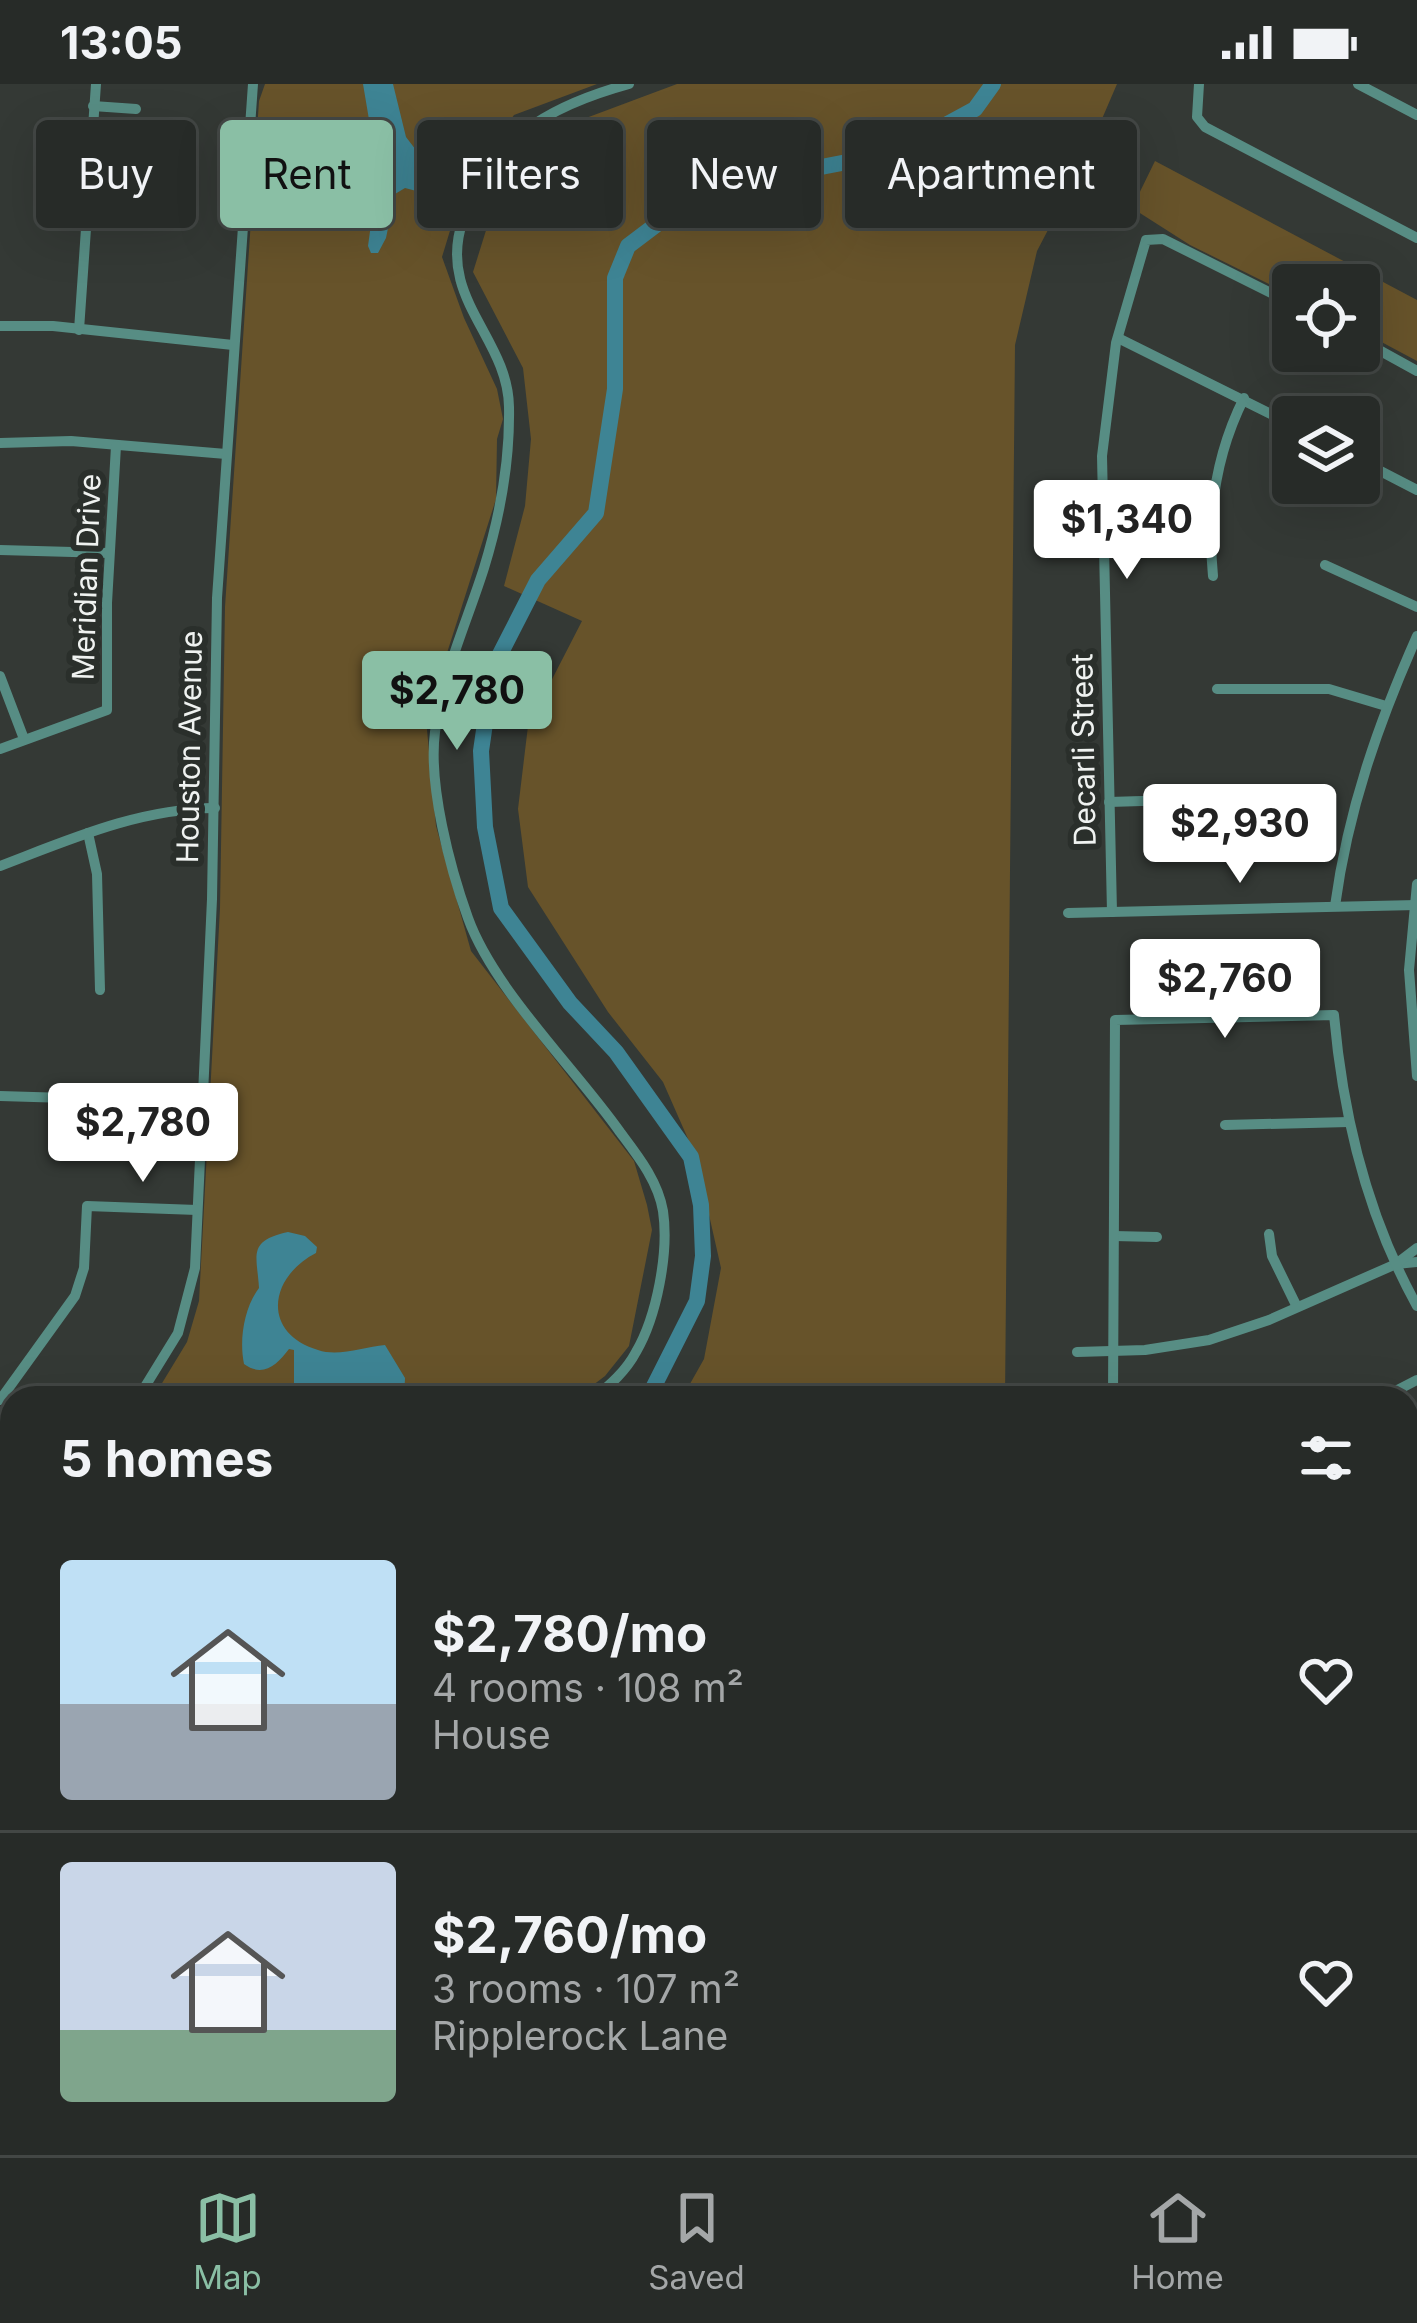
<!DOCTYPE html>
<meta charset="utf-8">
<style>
:root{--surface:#272b28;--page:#333734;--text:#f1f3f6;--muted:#a4a7a8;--line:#434745;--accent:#8abfa5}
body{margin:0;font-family:Inter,sans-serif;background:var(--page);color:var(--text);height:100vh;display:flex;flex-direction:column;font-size:45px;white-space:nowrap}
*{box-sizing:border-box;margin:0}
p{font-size:39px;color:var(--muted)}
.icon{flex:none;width:66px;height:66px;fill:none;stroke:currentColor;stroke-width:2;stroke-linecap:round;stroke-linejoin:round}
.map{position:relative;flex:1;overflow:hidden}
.details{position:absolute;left:0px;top:1302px;width:1419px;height:771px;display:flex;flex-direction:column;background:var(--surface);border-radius:36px 36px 0 0;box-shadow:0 12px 48px #0002,0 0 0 3px var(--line)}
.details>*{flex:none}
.top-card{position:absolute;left:36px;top:36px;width:1347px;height:108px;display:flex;gap:24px}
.controls{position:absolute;left:1272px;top:180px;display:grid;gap:24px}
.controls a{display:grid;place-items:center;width:108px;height:108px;border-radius:12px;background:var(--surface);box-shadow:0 12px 48px #0002,0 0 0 3px var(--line);font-size:60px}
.price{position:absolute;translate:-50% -102px;padding:0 27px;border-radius:12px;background:#fff;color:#222;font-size:39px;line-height:78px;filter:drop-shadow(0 3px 6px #0008)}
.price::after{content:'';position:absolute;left:50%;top:72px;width:36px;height:27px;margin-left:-18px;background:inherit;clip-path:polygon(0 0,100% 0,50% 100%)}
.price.current{background:var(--accent);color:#111}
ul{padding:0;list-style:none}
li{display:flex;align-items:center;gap:36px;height:300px;padding:0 60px}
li+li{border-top:3px solid var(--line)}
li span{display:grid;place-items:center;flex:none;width:336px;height:240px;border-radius:12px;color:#555}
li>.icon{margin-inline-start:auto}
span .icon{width:144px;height:144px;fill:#fffc;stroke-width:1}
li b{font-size:51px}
h2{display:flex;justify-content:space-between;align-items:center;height:144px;padding:0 60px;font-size:51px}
.pill{padding:0 42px;border-radius:12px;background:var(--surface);box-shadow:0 12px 48px #0002,0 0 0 3px var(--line);font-size:42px;line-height:108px}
.pill.current{background:var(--accent);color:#111}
.status{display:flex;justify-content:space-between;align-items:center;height:84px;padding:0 60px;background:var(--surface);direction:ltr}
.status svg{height:33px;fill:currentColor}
.tab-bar{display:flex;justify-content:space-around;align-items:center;height:168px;border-top:3px solid var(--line);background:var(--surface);font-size:33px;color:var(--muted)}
.tab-bar a{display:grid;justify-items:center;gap:6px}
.tab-bar .current{color:var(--accent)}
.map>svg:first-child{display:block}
.green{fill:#67532a}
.water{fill:#3e8494}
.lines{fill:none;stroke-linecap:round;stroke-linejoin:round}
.stream{stroke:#3e8494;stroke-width:3}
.river{stroke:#3e8494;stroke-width:16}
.minor{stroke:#578d84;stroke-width:10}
.labels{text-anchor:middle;stroke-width:12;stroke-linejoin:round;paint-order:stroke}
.street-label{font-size:30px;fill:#eff2f0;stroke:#2a2f2b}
</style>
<div class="status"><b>13:05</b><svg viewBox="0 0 49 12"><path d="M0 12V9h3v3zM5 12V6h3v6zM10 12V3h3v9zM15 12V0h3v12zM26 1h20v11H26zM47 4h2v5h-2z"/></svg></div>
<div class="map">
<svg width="1417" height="2071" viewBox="0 0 1417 2071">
<rect width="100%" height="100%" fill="#343935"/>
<g class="green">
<path d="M265 0H597L514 31 463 104 442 173 464 234 497 305 503 335 497 355 496 415 426 635 436 742 471 867 634 1077 647 1121 652 1146 629 1262 605 1292 576 1314H153L187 1258 199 1217 220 824 225 523 259 17Z"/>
<path d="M677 0H1117L1083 79 1037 167 1015 261 1005 1314H682L704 1275 721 1184 696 1073 663 998 608 928 528 803 518 725 528 642 582 537 504 502 525 422 531 355 523 284 473 188 503 92 586 34Z"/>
<path d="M1155 77 1417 216V277L1359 246V201H1293V212L1190 161 1132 124Z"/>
<path d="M12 1504V2016L0 2028V1520Z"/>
</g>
<g class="water">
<path d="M363 0H393L406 53 419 70 449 68 463 50H471L476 55 470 78 447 107 424 109 405 104 395 110 386 154 378 169H371L368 162 378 89Z"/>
<path d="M288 1148 305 1152 317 1163 316 1169C269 1193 261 1249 318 1266 338 1273 364 1263 385 1261L405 1294 404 1314H362L338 1307 315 1314H277L294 1304V1266L289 1265C277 1281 263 1294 244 1280 239 1256 244 1224 259 1204 257 1171 247 1157 288 1148Z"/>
<path d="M13 2061H134L125 2071H2Z"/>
<path d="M1096 2061H1242L1255 2071H1114Z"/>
</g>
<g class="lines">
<path class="stream" d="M327 2061V2071"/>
<path class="river" d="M648 1314 697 1217 703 1172 701 1121 691 1073 616 968 570 919 501 824 485 743 481 667 493 584 538 496 596 429 615 305V194L628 162 665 134 754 96 873 73 929 50 975 25 993 0"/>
<g class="minor">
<path d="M1199 0 1197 33 1205 43 1417 154"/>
<path d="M1358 0 1417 31"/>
<path d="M93 22 136 25"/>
<path d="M86 136 128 138"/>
<path d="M0 242H53L233 261"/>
<path d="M79 246 96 0"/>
<path d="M1118 254 1293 341"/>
<path d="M1359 255 1417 287"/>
<path d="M0 359 71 357 226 370"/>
<path d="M1359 376 1417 406"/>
<path d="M0 466 109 469"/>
<path d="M1325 481 1417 523"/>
<path d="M1213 492C1207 430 1216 370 1244 314"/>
<path d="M0 592 24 655"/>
<path d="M1217 605H1329L1386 622"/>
<path d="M0 665 107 626V519L116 362"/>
<path d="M1109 718 1241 714"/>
<path d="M88 749 97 790 100 906"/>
<path d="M0 782C71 755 138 725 215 724"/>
<path d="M1417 800 1409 886 1417 992"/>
<path d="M1335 822C1348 726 1378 640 1417 552"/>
<path d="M1112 828 1102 372 1116 259 1146 156 1163 155 1293 220"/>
<path d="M1068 829 1417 821"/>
<path d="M0 1012 200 1018"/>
<path d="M1225 1041 1349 1038"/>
<path d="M1269 1150 1272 1172 1297 1223"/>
<path d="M1114 1152 1157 1153"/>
<path d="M1396 1180 1417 1178"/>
<path d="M1077 1268 1145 1266 1209 1256 1269 1236 1396 1180 1417 1164"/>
<path d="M138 1314 178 1249 195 1184 212 815 217 514 253 0"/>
<path d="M594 1314C610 1301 626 1287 636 1268 657 1232 669 1168 663 1127 658 1097 638 1072 620 1048 575 984 494 906 468 834 450 784 428 701 435 648 442 591 467 538 484 484 500 432 510 378 509 323 508 253 436 214 463 136 492 54 549 22 629 0"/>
<path d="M1113 1314 1115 936 1334 931C1343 1032 1367 1132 1417 1222"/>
<path d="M1382 1314 1417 1296"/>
<path d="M0 1316 75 1212 84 1184 87 1122 197 1126"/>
<path d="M1407 1426 1417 1422"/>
<path d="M0 1501 12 1485"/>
<path d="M1407 1549 1417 1545"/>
<path d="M1407 1573 1417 1591"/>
<path d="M1407 1750 1417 1736"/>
<path d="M1407 1947 1417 1934"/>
<path d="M0 2040 12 2028"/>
<path d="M1407 2048 1417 2054"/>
<path d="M701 2061 713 2071"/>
<path d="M1053 2061 1072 2071"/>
<path d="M152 2071 160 2061"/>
<path d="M861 2071 869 2061"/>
</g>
</g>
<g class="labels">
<g class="street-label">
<text transform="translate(87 493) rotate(-88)" y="10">Meridian Drive</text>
<text transform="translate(190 663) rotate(-89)" y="10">Houston Avenue</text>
<text transform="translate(1084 666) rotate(-91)" y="10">Decarli Street</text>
</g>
</g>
</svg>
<div class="controls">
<a><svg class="icon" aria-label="locate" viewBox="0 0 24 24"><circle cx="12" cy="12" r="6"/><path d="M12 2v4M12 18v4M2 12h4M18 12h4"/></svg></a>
<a><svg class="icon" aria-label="layers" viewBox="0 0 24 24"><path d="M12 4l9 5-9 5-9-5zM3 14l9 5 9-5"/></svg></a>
</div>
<b class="price" style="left:1127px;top:498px">$1,340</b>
<b class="price current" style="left:457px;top:669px">$2,780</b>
<b class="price" style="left:1240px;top:802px">$2,930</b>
<b class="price" style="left:1225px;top:957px">$2,760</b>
<b class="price" style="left:143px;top:1101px">$2,780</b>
<div class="top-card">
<a class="pill">Buy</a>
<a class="pill current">Rent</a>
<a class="pill">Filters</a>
<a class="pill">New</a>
<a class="pill">Apartment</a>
</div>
<section class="details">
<h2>5 homes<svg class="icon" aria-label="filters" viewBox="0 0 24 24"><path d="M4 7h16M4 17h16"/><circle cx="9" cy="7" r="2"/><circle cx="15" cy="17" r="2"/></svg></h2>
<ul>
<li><span style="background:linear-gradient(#bfe0f5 60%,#9aa5b1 0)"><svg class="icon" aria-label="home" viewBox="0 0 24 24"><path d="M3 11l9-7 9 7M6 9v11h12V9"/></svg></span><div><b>$2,780/mo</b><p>4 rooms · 108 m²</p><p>House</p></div><svg class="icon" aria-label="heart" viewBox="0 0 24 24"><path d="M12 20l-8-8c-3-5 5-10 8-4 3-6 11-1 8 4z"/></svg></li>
<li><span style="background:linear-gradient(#c9d6e8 70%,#7fa58c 0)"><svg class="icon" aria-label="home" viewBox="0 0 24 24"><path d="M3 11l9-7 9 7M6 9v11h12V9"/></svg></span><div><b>$2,760/mo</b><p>3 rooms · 107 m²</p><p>Ripplerock Lane</p></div><svg class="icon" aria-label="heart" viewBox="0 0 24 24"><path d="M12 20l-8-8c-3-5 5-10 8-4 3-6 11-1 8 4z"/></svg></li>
</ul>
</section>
</div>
<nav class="tab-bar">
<a class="current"><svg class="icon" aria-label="map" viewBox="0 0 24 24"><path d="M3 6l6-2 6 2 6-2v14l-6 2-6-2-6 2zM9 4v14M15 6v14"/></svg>Map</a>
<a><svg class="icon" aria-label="saved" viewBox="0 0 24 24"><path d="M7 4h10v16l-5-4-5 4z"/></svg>Saved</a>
<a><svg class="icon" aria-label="home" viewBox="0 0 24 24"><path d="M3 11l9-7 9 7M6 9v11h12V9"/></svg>Home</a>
</nav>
